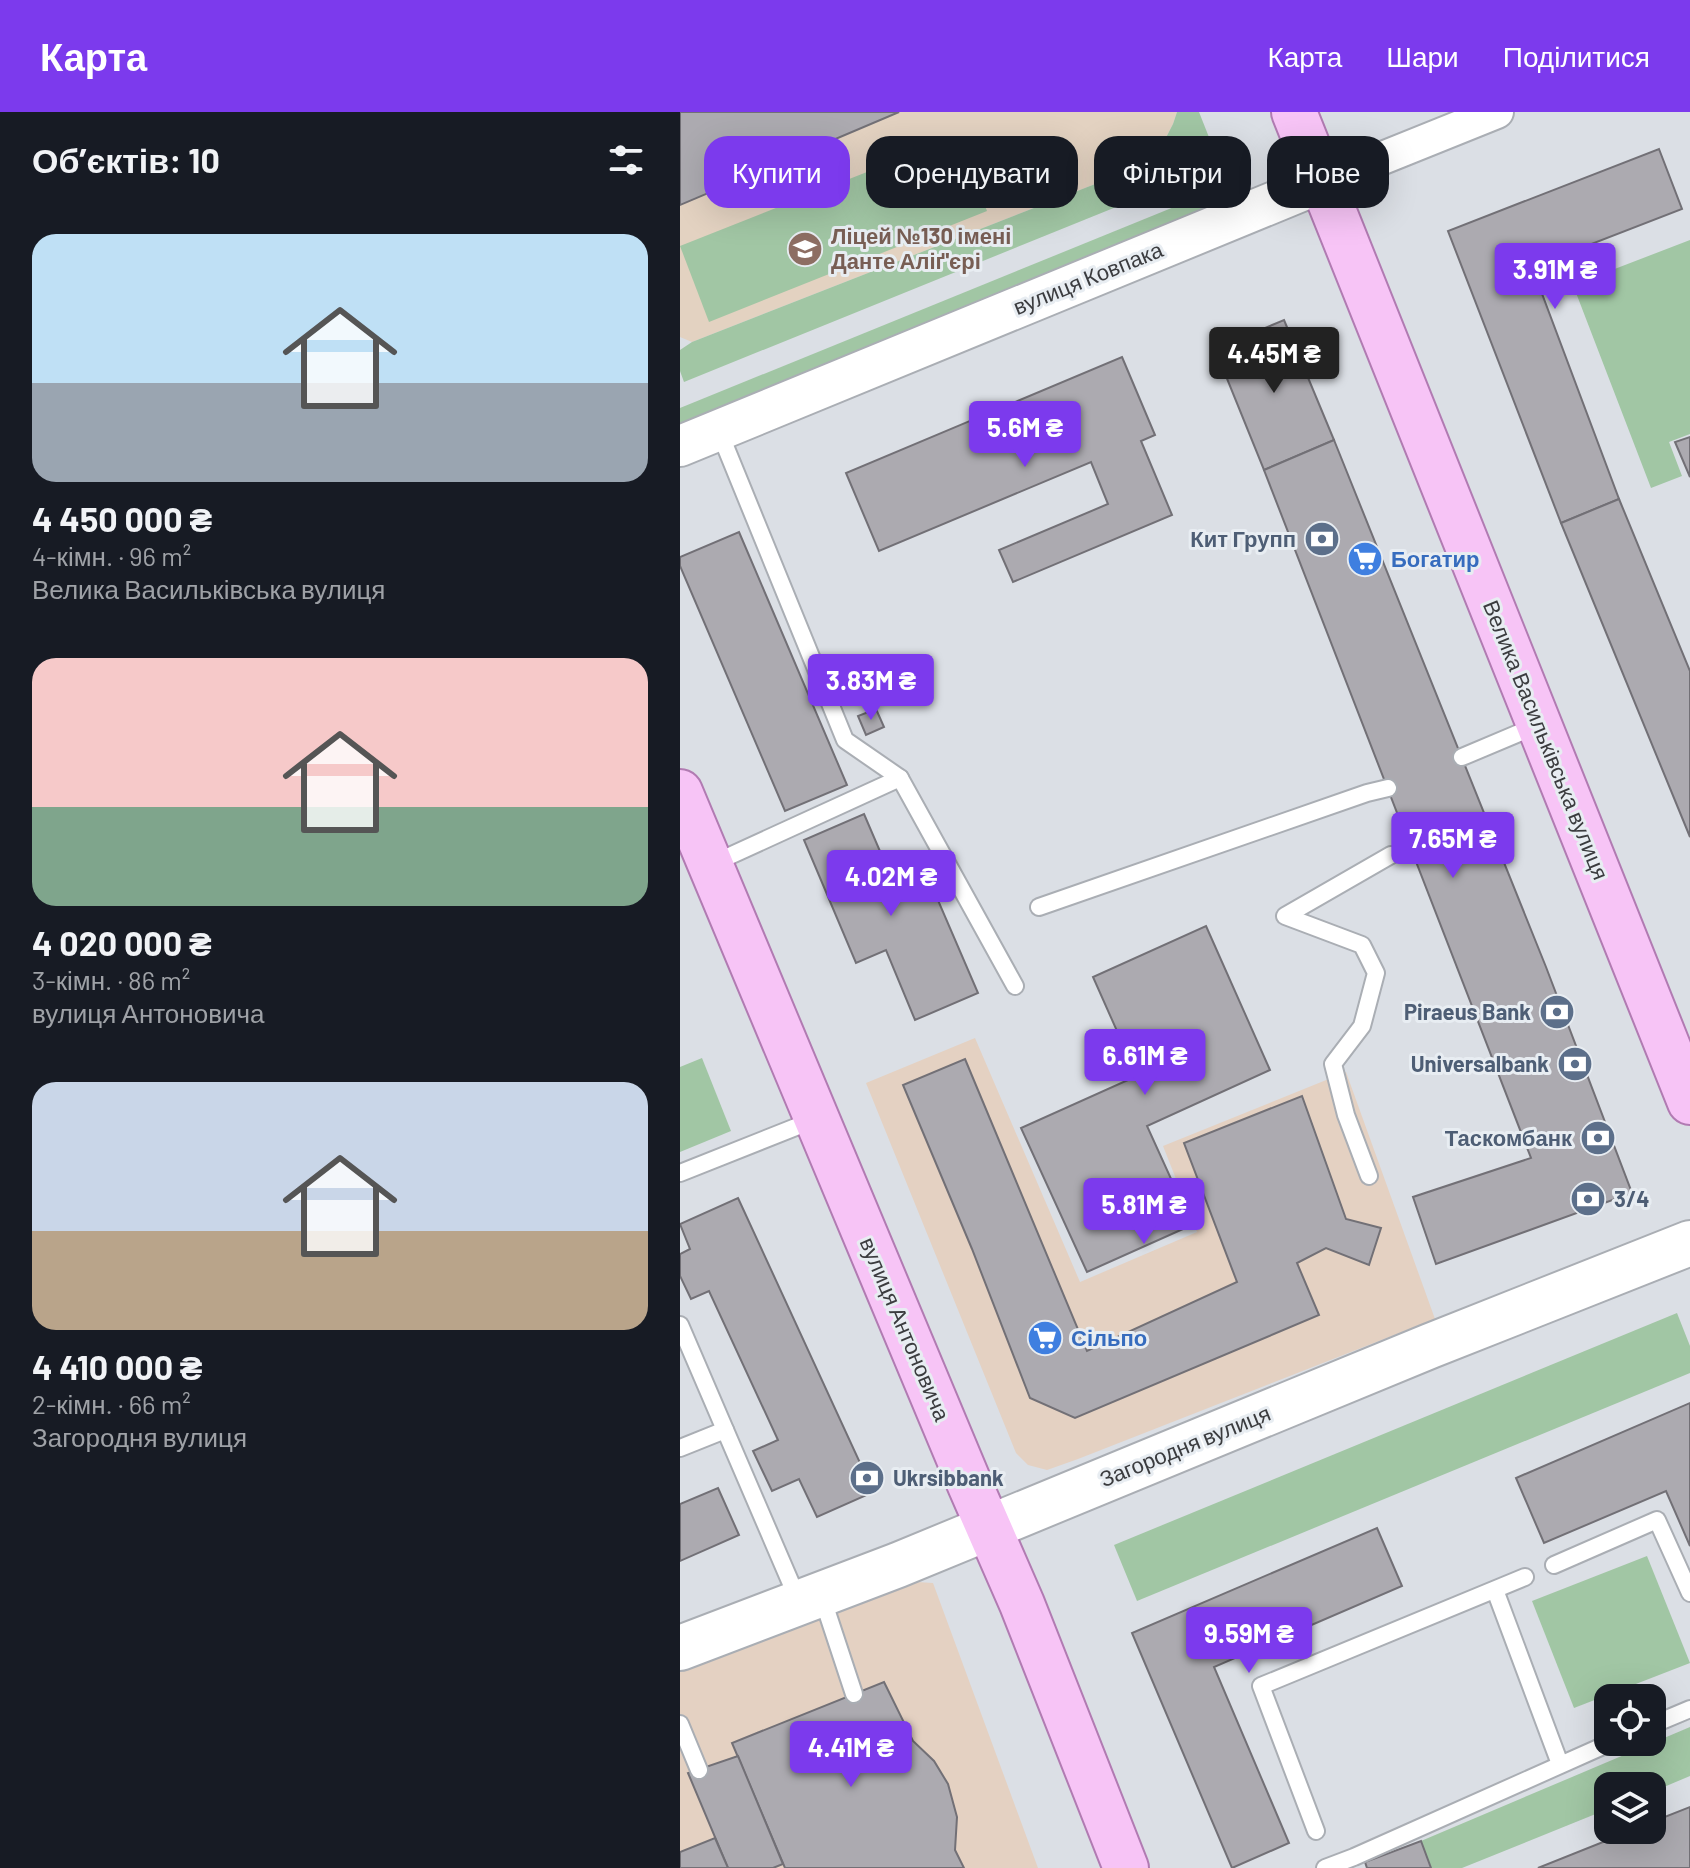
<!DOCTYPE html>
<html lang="uk">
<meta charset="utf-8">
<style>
:root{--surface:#171b24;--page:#20242c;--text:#f1f3f6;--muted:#9ea1a6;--accent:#7c3aed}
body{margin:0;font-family:Barlow,sans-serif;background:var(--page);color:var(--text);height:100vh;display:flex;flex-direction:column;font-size:30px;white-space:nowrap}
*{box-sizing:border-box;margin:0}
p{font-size:26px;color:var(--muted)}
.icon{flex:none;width:44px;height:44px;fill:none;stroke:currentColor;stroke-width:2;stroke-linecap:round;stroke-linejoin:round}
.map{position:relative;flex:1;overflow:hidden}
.side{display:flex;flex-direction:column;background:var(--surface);width:680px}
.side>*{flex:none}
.top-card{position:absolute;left:24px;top:24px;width:760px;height:72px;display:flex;gap:16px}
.buttons{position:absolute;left:914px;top:1572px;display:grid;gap:16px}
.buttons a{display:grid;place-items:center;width:72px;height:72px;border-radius:16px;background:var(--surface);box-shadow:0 8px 32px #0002;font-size:40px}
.price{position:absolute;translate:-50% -68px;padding:0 18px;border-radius:8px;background:var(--accent);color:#fff;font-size:26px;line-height:52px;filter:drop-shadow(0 2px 4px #0008)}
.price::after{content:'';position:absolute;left:50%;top:48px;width:24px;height:18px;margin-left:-12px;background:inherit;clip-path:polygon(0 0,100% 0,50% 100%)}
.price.selected{background:#222;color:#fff}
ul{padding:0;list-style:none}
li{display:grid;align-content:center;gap:16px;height:424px;padding:0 32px}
li span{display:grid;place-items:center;height:248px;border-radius:24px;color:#555}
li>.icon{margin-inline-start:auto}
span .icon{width:144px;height:144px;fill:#fffc;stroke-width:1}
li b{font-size:34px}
h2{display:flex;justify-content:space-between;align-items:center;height:96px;padding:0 32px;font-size:34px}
.chip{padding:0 28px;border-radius:24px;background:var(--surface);box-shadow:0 8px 32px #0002;font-size:28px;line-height:72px}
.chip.selected{background:var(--accent);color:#fff}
header{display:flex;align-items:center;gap:48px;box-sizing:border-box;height:112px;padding:0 40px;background:var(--accent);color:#fff}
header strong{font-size:38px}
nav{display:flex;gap:44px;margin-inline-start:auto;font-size:28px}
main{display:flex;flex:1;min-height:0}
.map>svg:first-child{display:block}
.commercial{fill:#e4d1c2}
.education{fill:#e3d2c1}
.green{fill:#a1c6a4}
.building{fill:#acaab0;stroke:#727076;stroke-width:2}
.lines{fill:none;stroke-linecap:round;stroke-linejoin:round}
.service-casing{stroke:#aaaeb4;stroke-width:20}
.minor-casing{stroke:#aaaeb4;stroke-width:36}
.tertiary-casing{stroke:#aaaeb4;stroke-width:44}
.secondary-casing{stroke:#aaaeb4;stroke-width:48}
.primary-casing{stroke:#b17bb2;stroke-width:48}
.service{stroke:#fff;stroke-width:16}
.minor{stroke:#fff;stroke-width:32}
.tertiary{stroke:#fff;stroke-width:40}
.secondary{stroke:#fff;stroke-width:44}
.primary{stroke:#f7c4f6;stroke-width:44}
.labels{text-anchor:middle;stroke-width:6;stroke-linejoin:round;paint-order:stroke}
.education-label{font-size:22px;font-weight:bold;fill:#785e54;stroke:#e8edf2;text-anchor:start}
.street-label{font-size:22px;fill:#3b3c3f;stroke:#e8edf2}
.service-label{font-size:22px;font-weight:bold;fill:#4e5e75;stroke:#e8edf2;text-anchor:end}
.shop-label{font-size:22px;font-weight:bold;fill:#366cbe;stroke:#e8edf2;text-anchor:start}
</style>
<header>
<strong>Карта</strong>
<nav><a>Карта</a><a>Шари</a><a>Поділитися</a></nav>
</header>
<main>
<section class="side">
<h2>Об’єктів: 10<svg class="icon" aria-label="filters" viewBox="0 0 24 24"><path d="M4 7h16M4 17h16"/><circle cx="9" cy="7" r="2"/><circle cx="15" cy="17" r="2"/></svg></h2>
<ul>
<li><span style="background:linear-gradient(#bfe0f5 60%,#9aa5b1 0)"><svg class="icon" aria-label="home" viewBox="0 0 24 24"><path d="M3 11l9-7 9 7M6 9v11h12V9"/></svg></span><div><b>4 450 000 ₴</b><p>4-кімн. · 96 m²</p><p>Велика Васильківська вулиця</p></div></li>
<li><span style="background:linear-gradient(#f6c9c9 60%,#7fa58c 0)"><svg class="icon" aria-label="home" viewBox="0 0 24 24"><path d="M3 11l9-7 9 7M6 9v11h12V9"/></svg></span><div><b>4 020 000 ₴</b><p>3-кімн. · 86 m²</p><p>вулиця Антоновича</p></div></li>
<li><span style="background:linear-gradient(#c9d6e8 60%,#b9a48a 0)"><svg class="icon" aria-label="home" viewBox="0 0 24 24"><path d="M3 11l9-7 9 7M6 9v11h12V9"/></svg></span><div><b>4 410 000 ₴</b><p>2-кімн. · 66 m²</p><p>Загородня вулиця</p></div></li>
</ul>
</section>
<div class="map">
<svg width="1010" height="1756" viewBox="0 0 1010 1756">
<rect width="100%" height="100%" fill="#dbdfe5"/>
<g class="commercial">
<path d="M295 926 400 1170 517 1120 483 1034 666 960 755 1207 398 1347 367 1358 348 1353 336 1341 186 971Z"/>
<path d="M221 1469 253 1471 358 1756H0V1551Z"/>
</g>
<path class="education" d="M0 0H497L493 12 474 49 12 230 0 225Z"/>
<g class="green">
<path d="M497 0H519L540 53 4 270 0 259V238L12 230 474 49 493 12Z"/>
<path d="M278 24 307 99 29 210 0 134Z"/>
<path d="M553 71 559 86 0 313V296Z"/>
<path d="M1010 128V322L989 330 1002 364 971 376 893 173Z"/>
<path d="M22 946 51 1019 0 1040V955Z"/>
<path d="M997 1201 1010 1234V1261L457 1489 434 1433Z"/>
<path d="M967 1444 1010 1551 894 1596 852 1489Z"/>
<path d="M1010 1615V1664L972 1680V1674H928V1697L782 1756H751L741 1729Z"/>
</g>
<g class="building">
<path d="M0 0H219L0 93Z"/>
<path d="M979 37 1002 97 852 155 939 387 881 411 768 119Z"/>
<path d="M604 208 654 328 584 358 535 237Z"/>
<path d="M442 245 475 323 461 329 492 403 333 470 319 438 428 392 411 350 199 439 166 361Z"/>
<path d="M1010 325V365L995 330Z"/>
<path d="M654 328 866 855 952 1081 756 1152 733 1085 851 1046 584 358Z"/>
<path d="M939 387 1010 559V725L881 411Z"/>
<path d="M59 420 167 673 105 699 0 454V445Z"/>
<path d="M196 597 204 615 186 623 178 604Z"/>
<path d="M184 702 217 779 248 765 298 881 235 908 206 838 176 851 124 728Z"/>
<path d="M526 814 590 958 467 1014 512 1113 407 1160 341 1016 457 964 413 865Z"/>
<path d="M285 947 407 1239 557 1170 504 1031 622 984 666 1107 701 1116 689 1153 646 1136 617 1151 639 1203 395 1306 350 1286 292 1137 223 973Z"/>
<path d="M58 1086 187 1366 189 1382 137 1405 119 1367 92 1379 73 1339 98 1328 29 1179 11 1187 0 1164V1142L10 1137 0 1112Z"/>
<path d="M1010 1291V1434L986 1379 864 1431 836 1366Z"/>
<path d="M38 1376 59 1423 0 1449V1392Z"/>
<path d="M697 1416 722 1474 534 1555 609 1731 552 1756 452 1521Z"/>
<path d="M204 1570 233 1629 254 1649 268 1672 277 1705 275 1738 284 1756H105L52 1631Z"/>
<path d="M58 1644 103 1752 93 1756H48L8 1661Z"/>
<path d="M1010 1695V1756H858L953 1718H972V1710Z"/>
<path d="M35 1726 48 1756H0V1740Z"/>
<path d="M741 1729 751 1756H687L685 1750Z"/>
</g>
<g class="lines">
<defs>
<g id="service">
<path d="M39 319 165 628 220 666 335 874"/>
<path d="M782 645 858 613"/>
<path d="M32 752 220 666"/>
<path d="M359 795 687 681 708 676"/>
<path d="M0 1061 136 1007"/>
<path d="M689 1064 666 1003 653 952 682 914 696 861 682 833 605 804 711 743"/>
<path d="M0 1213 119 1490"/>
<path d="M0 1336 45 1318"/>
<path d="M874 1453 977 1408 1010 1481"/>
<path d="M815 1478 880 1652"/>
<path d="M142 1485 174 1582"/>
<path d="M0 1612 19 1658"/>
<path d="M972 1613 1010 1597"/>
<path d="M636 1719 581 1574 845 1465"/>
<path d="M645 1756 674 1745 932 1630"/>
</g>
<path id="minor" d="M643 70 817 0"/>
<path id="tertiary" d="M0 334 643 70"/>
<path id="secondary" d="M0 1536 218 1453 750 1234 1010 1131"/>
<g id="primary">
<path d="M614 0 1010 990"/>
<path d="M0 680 290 1373 342 1492 446 1756"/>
</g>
</defs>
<use href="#service" class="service-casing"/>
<use href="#minor" class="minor-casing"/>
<use href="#tertiary" class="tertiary-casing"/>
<use href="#secondary" class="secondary-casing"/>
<use href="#primary" class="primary-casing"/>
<use href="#service" class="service"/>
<use href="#minor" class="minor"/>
<use href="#tertiary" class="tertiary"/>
<use href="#secondary" class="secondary"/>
<use href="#primary" class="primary"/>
</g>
<defs>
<symbol id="school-disc" viewBox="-11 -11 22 22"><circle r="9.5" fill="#8d6e63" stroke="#e8edf2"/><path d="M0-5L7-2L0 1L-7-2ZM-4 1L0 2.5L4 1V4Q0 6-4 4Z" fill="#fff"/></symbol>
<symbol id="bank-disc" viewBox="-11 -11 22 22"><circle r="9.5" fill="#5c6f8a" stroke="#e8edf2"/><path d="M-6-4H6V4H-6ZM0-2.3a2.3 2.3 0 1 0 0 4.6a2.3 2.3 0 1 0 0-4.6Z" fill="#fff"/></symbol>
<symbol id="supermarket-disc" viewBox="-11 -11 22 22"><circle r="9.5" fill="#3f7fe0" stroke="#e8edf2"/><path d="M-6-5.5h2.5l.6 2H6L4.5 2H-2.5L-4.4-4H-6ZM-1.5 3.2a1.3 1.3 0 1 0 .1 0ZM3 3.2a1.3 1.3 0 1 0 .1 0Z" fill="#fff"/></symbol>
</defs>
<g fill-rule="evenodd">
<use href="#school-disc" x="105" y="117" width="40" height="40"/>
<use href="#bank-disc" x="622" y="407" width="40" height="40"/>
<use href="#supermarket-disc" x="665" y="427" width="40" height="40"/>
<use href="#bank-disc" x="857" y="880" width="40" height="40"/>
<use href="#bank-disc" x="875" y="932" width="40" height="40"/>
<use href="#bank-disc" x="898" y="1006" width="40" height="40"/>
<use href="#bank-disc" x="888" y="1067" width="40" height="40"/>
<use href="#supermarket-disc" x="345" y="1206" width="40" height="40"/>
<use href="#bank-disc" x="167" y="1346" width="40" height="40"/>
</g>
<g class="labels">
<g class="education-label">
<text x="151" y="132">Ліцей №130 імені<tspan x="151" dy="25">Данте Аліґ'єрі</tspan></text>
</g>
<g class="street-label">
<text transform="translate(408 166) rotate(-22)" y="8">вулиця Ковпака</text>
<text transform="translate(866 628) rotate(68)" y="8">Велика Васильківська вулиця</text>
<text transform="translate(225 1217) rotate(67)" y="8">вулиця Антоновича</text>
<text transform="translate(505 1334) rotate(-22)" y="8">Загородня вулиця</text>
</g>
<g class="service-label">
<text x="616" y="435">Кит Групп</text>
<text x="851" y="908">Piraeus Bank</text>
<text x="869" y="960">Universalbank</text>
<text x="892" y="1034">Таскомбанк</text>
<text x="934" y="1095" text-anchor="start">3/4</text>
<text x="213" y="1374" text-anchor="start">Ukrsibbank</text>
</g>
<g class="shop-label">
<text x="711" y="455">Богатир</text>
<text x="391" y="1234">Сільпо</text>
</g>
</g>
</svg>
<div class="buttons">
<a><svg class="icon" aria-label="locate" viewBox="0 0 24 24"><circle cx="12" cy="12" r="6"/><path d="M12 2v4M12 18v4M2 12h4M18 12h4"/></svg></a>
<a><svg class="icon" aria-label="layers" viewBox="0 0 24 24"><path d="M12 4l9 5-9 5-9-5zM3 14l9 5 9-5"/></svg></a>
</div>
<b class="price" style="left:875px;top:199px">3.91M ₴</b>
<b class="price selected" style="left:594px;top:283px">4.45M ₴</b>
<b class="price" style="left:345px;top:357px">5.6M ₴</b>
<b class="price" style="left:191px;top:610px">3.83M ₴</b>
<b class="price" style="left:773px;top:768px">7.65M ₴</b>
<b class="price" style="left:211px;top:806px">4.02M ₴</b>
<b class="price" style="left:465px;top:985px">6.61M ₴</b>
<b class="price" style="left:464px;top:1134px">5.81M ₴</b>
<b class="price" style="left:569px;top:1563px">9.59M ₴</b>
<b class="price" style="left:171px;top:1677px">4.41M ₴</b>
<div class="top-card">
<a class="chip selected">Купити</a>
<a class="chip">Орендувати</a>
<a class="chip">Фільтри</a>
<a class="chip">Нове</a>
</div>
</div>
</main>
